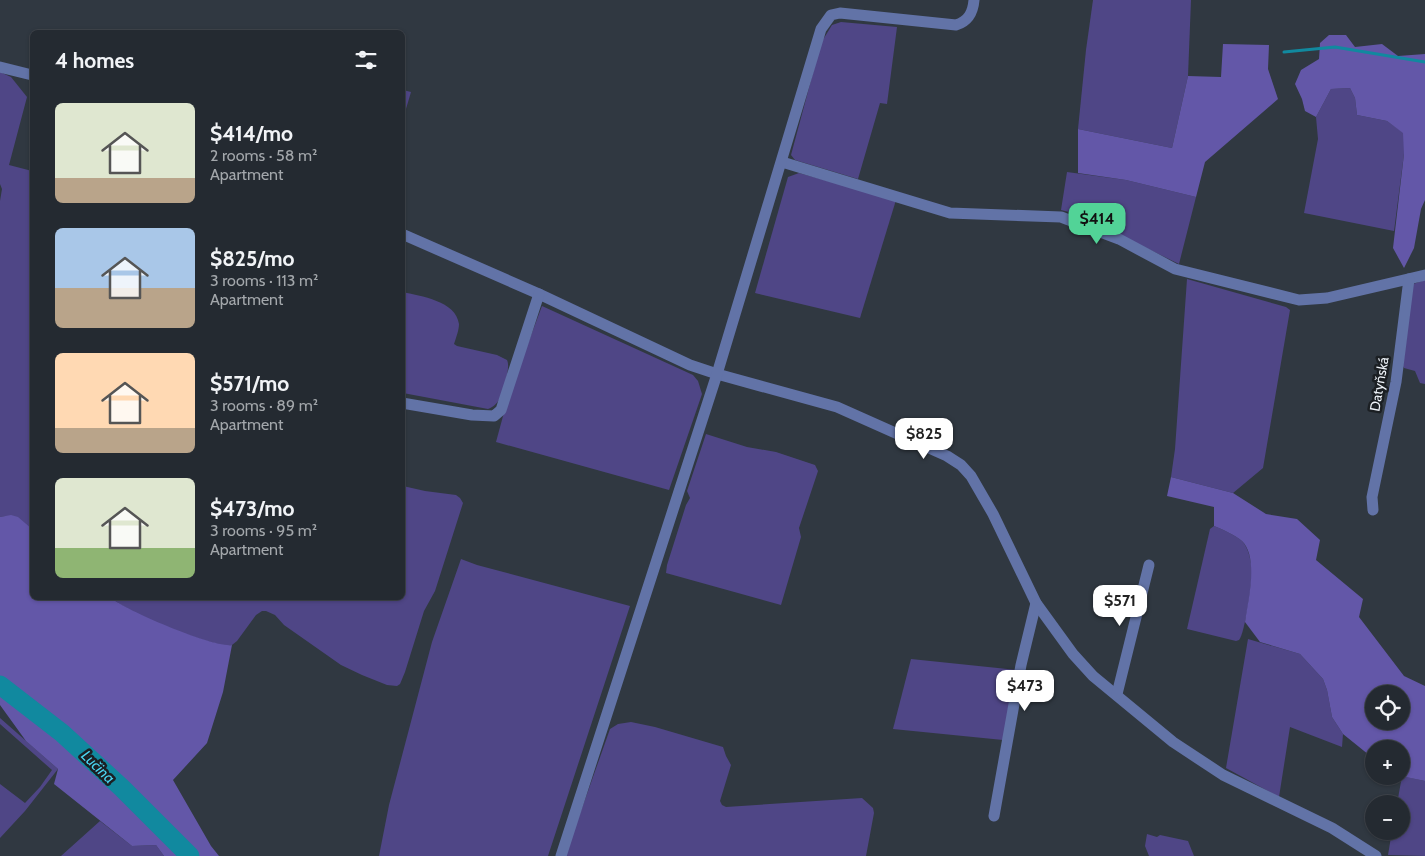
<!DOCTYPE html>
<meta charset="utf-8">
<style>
:root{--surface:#242a31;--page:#2c3239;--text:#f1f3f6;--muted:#a3a7ab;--line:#41464d;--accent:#52d397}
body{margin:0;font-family:Cabin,sans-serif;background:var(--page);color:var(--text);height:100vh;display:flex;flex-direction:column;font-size:19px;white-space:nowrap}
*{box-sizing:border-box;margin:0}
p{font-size:16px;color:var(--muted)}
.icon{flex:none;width:28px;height:28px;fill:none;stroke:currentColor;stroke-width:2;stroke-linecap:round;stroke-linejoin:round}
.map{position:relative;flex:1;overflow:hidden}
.side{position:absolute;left:30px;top:30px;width:375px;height:570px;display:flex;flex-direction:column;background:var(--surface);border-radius:8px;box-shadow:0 1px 4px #0004,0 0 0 1px var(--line)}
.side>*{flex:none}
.fabs{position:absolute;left:1365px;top:685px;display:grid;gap:10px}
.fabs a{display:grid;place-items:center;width:45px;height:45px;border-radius:50%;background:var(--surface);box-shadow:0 1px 4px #0004,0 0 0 1px var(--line);font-size:25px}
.price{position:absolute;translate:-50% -42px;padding:0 11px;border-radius:10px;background:#fff;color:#222;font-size:16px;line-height:32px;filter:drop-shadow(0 1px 2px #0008)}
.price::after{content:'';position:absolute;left:50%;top:30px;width:15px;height:11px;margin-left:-8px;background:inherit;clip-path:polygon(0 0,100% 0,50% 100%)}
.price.active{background:var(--accent);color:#111}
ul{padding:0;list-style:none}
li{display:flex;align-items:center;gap:15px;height:125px;padding:0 25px}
li span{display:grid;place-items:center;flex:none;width:140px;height:100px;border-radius:8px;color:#555}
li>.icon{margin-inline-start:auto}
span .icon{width:60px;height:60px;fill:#fffc;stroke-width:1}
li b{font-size:21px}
h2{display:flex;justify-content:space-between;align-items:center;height:60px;padding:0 25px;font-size:21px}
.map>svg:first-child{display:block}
.green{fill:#4f4686}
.forest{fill:#6357a8;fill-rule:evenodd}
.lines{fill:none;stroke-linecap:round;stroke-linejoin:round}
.stream{stroke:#11899f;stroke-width:3}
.river{stroke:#11899f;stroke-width:19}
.minor{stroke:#6273a7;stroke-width:11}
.labels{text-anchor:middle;stroke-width:5;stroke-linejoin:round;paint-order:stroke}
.street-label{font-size:14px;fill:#eff4fa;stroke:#1b1f23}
.water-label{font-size:15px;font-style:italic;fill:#4ad6f3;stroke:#1b1f23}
</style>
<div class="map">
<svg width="1425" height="856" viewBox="0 0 1425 856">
<rect width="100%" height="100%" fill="#303841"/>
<g class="green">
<path d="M1093 0H1191L1188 76 1172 148 1078 129 1086 50Z"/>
<path d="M841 22 897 27 887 104 880 103 858 179 795 160 791 155 821 43 832 25Z"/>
<path d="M0 72 11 77 27 97 9 165 32 171V529C19 522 19 514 0 517V201L2 189 0 184Z"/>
<path d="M1350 88 1355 98 1357 115 1387 121 1404 133V154L1394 231 1304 213 1318 139 1316 117 1331 89Z"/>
<path d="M403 90 411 92 403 119 402 90Z"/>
<path d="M1067 172 1126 180 1196 197 1179 264 1077 214 1061 210Z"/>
<path d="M799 173 896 200 860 318 755 293 788 177Z"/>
<path d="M1187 279 1286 307 1290 310 1263 468 1233 493 1171 477 1175 449Z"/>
<path d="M1425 280V384L1420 383 1415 371 1404 368 1403 366 1413 284Z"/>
<path d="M402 292C421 296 456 301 459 324 459 330 456 338 454 344L457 346 497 355 507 360C511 367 503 391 500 398 497 404 493 407 488 409L403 393Z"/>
<path d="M542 306 693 375 698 381 702 394 669 490 496 442 509 394Z"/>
<path d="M706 434 747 447 776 452 815 465 818 471 799 528 801 537 781 605 666 573 667 565 686 505 690 498 687 491Z"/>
<path d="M403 486 425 491 456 495 460 498 463 503 435 591 424 611 405 672 400 684 397 686 387 685 362 675 341 665 284 625 275 615 266 611H262L256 615 237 641 232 645 227 646C196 640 136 617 111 598H402Z"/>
<path d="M1214 526C1222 529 1235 535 1242 541 1249 548 1251 562 1252 571 1252 581 1245 633 1239 640L1236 641 1187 629 1210 529Z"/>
<path d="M461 559 477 565 630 606 548 856H379L389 805 432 642Z"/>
<path d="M1248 639 1300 654 1323 679 1327 690 1332 717 1343 734 1342 747 1290 727 1279 797 1226 768Z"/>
<path d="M911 659 1017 670 1003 740 893 729Z"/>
<path d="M0 718 58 769 25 811 0 838V784L25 803 40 787 52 770 0 724Z"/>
<path d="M631 722 655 727 723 747 726 756 731 765 720 801 722 805 726 807 862 798 873 808 874 813 866 856H565L610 729 618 724Z"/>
<path d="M1402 776 1425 781V856L1388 855 1392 831H1401V804H1397Z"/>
<path d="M100 821 132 846 156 845 164 856H61Z"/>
<path d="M1147 834 1157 837 1160 835 1188 841 1194 856H1149L1145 846Z"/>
</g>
<g class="forest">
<path d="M1329 35H1346L1355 47 1382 44 1398 56 1425 54V200L1421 209 1414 248 1404 268 1393 248 1404 154 1403 133 1387 121 1357 115 1355 98 1350 88 1331 89 1316 117 1305 111 1302 99 1295 84 1301 70 1319 59 1320 43Z"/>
<path d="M1223 44 1269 45 1268 69 1278 99 1205 162 1196 197 1126 180 1078 173V129L1172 148 1188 76 1221 77Z"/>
<path d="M1171 477 1233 493 1266 514 1297 519 1320 540 1316 560 1363 599 1359 617 1404 676 1425 686V781L1401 776V749H1374V759L1343 734 1332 717 1327 690 1323 679 1300 654 1260 642 1245 622C1248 600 1259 558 1242 541 1235 535 1222 529 1214 526V507L1167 496ZM1374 694H1401V721H1374Z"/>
<path d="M11 515 18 517 32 529V598H111C127 611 214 648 232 645L223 692 207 743 173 780 211 846 219 856H164L156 845 132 846 54 784 58 769 26 741 0 705V517Z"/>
</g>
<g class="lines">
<path class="stream" d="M1284 52 1335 47 1425 62"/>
<path class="river" d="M0 685 62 733 122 788 190 856"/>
<g class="minor">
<path d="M0 67 32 75"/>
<path d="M782 162 950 213 1061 217 1119 239 1175 269 1299 300 1327 298 1425 275"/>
<path d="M402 234 539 294 690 365 717 374 837 407 947 456 961 465 971 476 993 514 1036 603 1073 654 1093 676 1173 742 1223 775 1332 828 1376 856"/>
<path d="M402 403 472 415 494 416 501 410 539 294"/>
<path d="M1373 510 1372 497 1396 382 1409 279"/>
<path d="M1117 694 1149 565"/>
<path d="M994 816 1021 665 1036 603"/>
<path d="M561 856 717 374 821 29 831 15 840 13 956 25C969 21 973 12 974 0"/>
</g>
</g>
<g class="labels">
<g class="street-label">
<text transform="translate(1379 384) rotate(-80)" y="5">Datyňská</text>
</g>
<g class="water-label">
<text transform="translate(98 767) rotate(44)" y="5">Lučina</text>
</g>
</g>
</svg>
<div class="fabs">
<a><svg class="icon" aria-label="locate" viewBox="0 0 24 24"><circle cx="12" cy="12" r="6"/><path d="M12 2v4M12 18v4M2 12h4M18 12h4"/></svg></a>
<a>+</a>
<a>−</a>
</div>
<b class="price active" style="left:1097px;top:245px">$414</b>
<b class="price" style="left:924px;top:460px">$825</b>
<b class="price" style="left:1120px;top:627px">$571</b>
<b class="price" style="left:1025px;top:712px">$473</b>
<section class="side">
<h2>4 homes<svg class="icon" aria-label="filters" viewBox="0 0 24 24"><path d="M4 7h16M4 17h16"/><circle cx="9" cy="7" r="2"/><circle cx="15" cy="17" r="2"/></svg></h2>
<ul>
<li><span style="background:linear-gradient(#dfe7d0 75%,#b9a48a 0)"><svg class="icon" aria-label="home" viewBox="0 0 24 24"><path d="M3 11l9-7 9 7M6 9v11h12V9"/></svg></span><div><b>$414/mo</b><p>2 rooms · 58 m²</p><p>Apartment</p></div></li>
<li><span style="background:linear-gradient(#a9c7e8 60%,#b9a48a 0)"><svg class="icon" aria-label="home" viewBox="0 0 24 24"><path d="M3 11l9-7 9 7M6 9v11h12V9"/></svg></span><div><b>$825/mo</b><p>3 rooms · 113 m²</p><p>Apartment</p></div></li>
<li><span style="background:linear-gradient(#ffd9b3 75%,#b9a48a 0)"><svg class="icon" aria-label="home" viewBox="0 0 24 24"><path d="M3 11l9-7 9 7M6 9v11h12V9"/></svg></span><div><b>$571/mo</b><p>3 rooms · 89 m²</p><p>Apartment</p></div></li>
<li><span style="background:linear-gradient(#dfe7d0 70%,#8fb573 0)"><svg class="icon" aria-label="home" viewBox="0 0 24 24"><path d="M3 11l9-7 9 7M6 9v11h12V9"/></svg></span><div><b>$473/mo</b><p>3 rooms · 95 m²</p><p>Apartment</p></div></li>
</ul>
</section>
</div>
